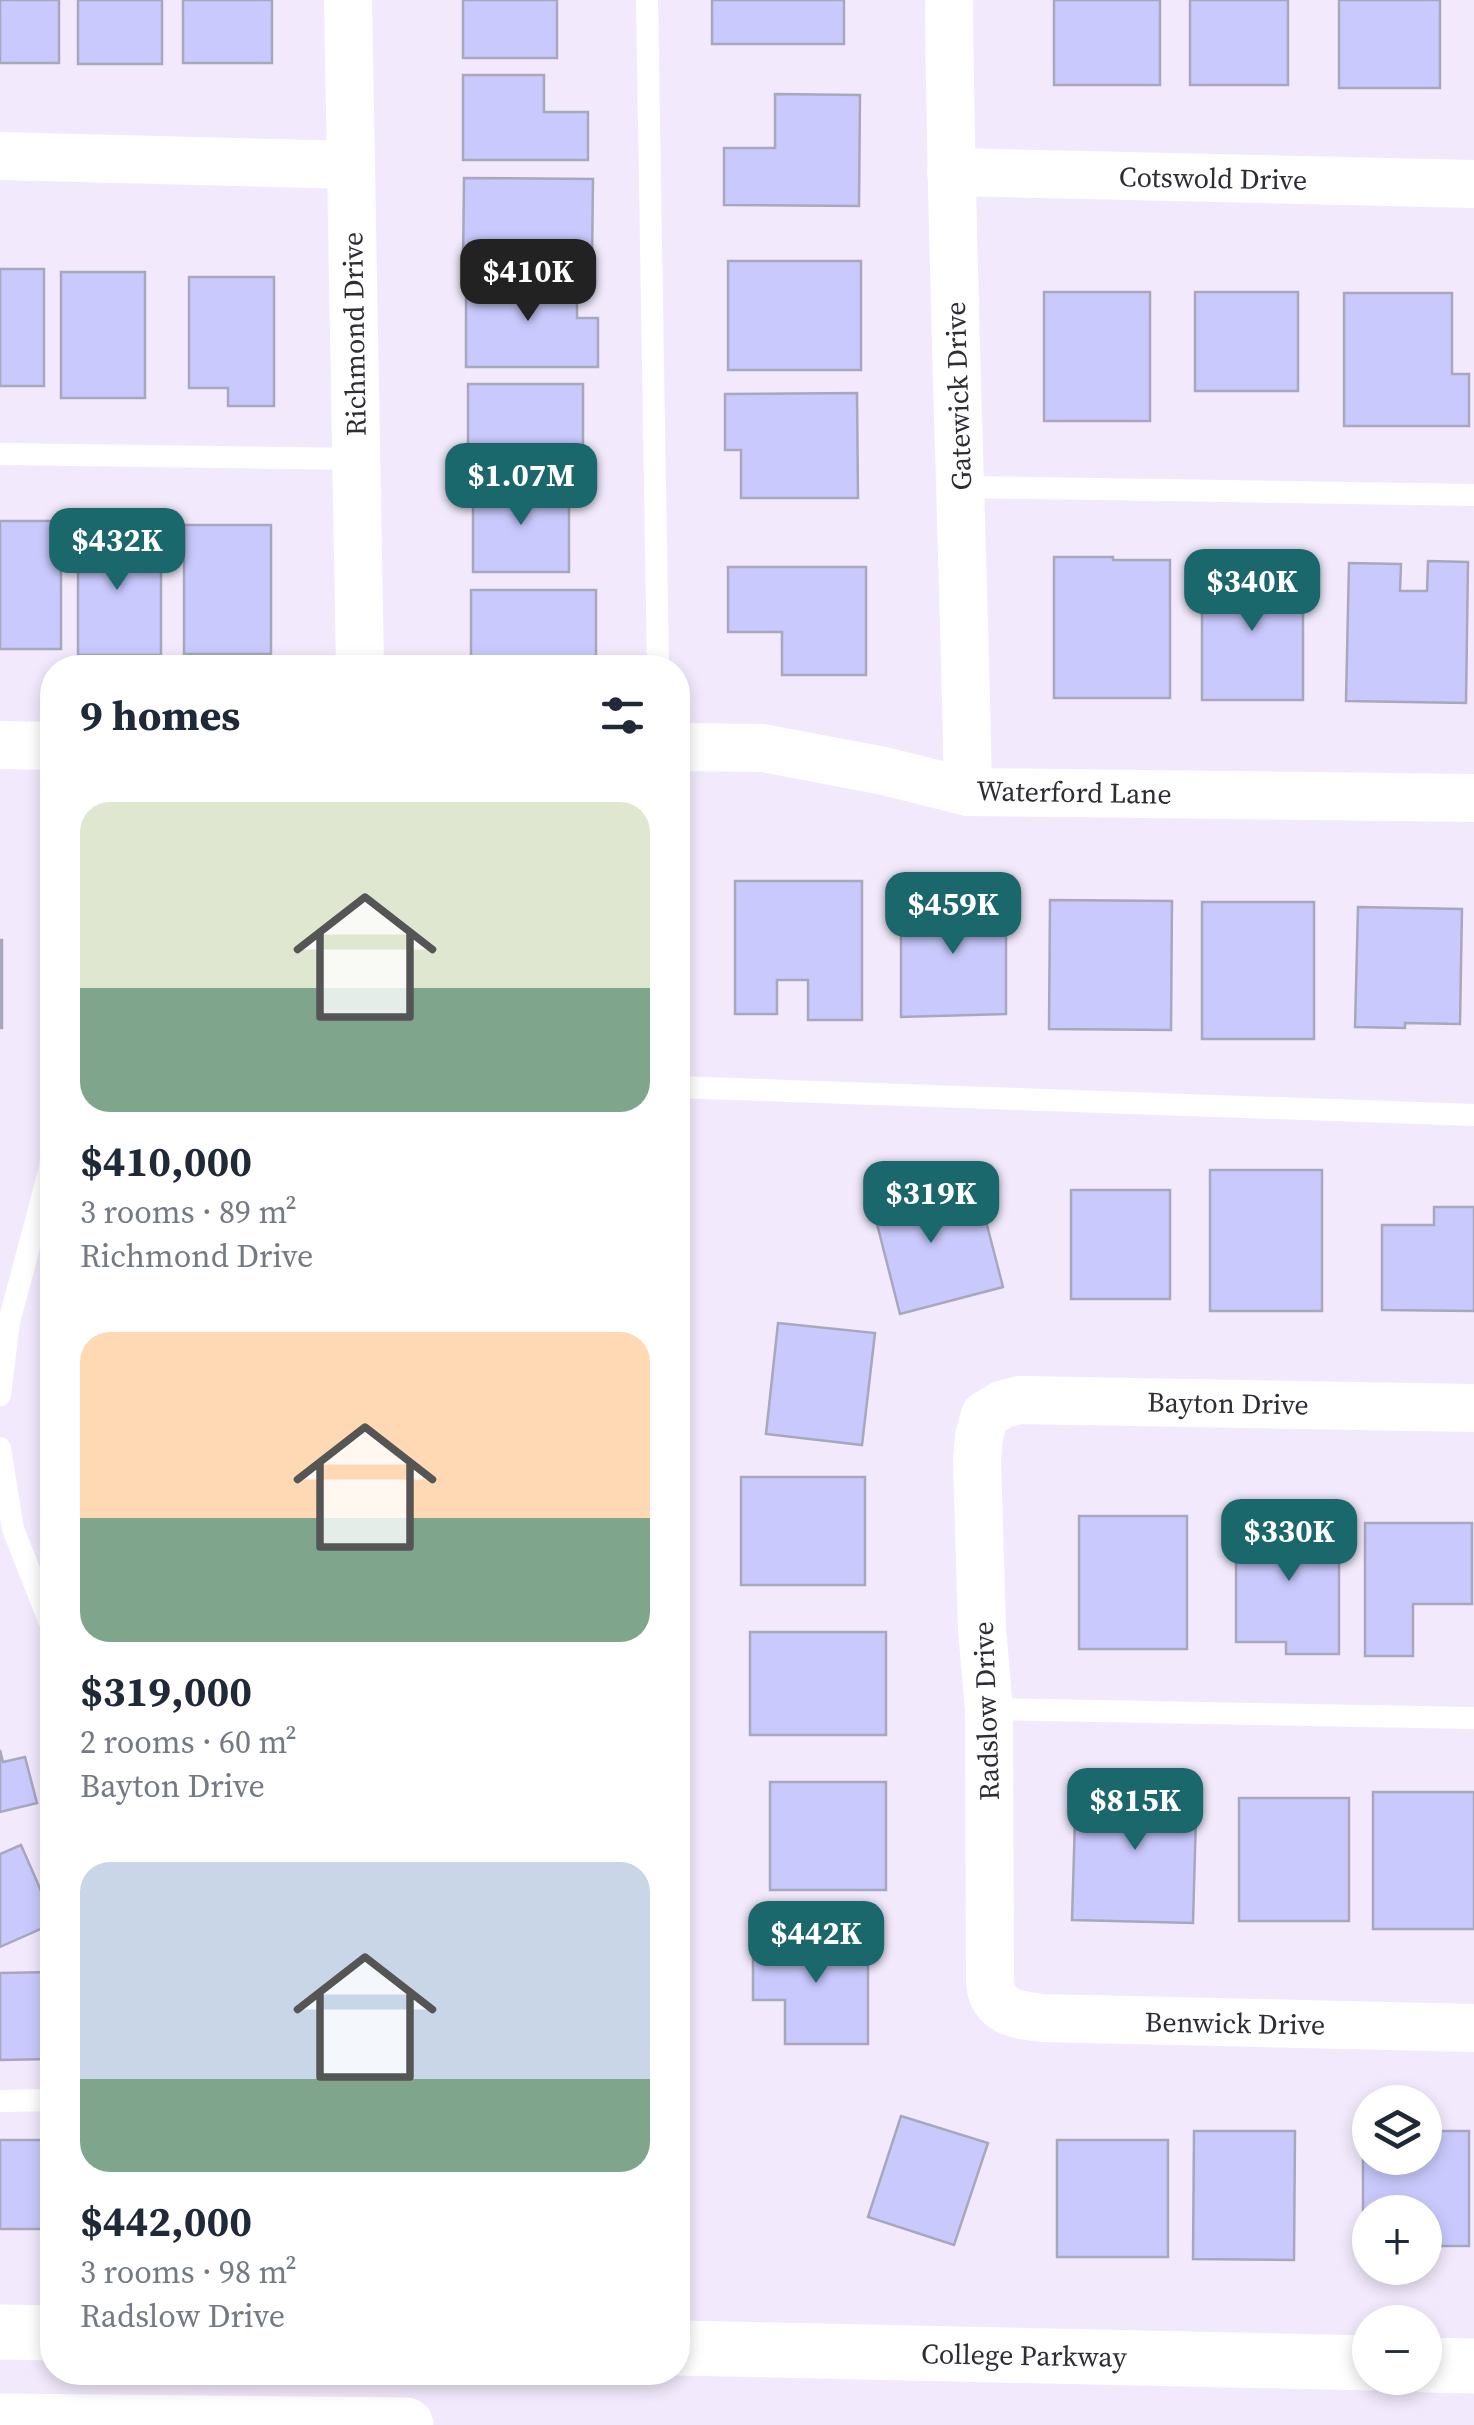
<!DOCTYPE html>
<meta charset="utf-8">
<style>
:root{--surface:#fff;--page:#f2f2f3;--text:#1f2937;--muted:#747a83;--accent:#1a676c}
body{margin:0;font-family:"Source Serif 4",serif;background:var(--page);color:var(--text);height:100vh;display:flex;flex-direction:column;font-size:38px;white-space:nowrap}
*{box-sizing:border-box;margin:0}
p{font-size:32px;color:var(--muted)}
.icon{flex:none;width:55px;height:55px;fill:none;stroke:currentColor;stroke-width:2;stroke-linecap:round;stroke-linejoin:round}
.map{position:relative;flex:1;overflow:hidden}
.panel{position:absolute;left:40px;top:655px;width:650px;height:1730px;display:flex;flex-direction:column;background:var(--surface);border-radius:40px;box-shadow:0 5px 15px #0003}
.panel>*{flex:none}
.controls{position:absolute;left:1352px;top:2085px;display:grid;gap:20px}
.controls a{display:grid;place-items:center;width:90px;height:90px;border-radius:50%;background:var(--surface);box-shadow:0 5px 15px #0003;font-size:50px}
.price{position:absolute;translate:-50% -85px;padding:0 22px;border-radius:20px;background:var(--accent);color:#fff;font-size:32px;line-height:65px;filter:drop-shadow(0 2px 5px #0008)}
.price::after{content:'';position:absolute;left:50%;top:60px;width:30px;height:22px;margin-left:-15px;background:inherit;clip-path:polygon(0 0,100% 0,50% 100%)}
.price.active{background:#222;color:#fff}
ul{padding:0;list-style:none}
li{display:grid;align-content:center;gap:20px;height:530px;padding:0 40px}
li span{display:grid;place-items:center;height:310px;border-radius:30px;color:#555}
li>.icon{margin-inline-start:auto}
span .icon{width:180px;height:180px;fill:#fffc;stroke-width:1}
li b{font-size:42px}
h2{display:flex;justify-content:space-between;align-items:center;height:120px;padding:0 40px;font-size:42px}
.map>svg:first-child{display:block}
.building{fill:#c9c9fd;stroke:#a7a7be;stroke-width:2.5}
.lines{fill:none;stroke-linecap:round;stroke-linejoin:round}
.lane{stroke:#fff;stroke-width:22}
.street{stroke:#fff;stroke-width:48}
.secondary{stroke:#fff;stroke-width:55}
.labels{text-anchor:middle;stroke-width:8;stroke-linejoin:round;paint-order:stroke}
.street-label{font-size:28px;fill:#2f2c34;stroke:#fff}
</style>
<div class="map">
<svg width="1474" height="2425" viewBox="0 0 1474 2425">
<rect width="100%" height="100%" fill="#f2eafc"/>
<g class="building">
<rect x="0" y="0" width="59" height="63"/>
<rect x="78" y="0" width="84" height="64"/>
<rect x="183" y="0" width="89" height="63"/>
<rect x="463" y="0" width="94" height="58"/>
<rect x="712" y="0" width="132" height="44"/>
<rect x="1054" y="0" width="106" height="85"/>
<rect x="1190" y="0" width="98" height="85"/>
<rect x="1339" y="0" width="101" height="88"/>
<path d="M463 75H544V112H588V160H463Z"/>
<path d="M775 94 860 95 859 206 724 205V148H775Z"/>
<path d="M464 178 593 179 592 265 463 263Z"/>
<rect x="728" y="261" width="133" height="109"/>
<rect x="0" y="269" width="44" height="117"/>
<rect x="61" y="272" width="84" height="126"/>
<path d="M189 277H274V406H228V388H189Z"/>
<path d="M466 278H577V318H598V367H466Z"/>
<rect x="1044" y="292" width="106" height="129"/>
<rect x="1195" y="292" width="103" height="99"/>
<path d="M1344 293H1452V374H1469V426H1344Z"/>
<rect x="468" y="384" width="115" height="84"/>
<path d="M857 393 858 498H741V450H725V394Z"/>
<rect x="473" y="485" width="96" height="87"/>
<path d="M78 519H127V551H161V655H78Z"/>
<rect x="0" y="521" width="61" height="128"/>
<rect x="184" y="525" width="87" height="129"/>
<path d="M1054 557H1113V560H1170V698H1054Z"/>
<path d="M1428 561 1468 562 1466 703 1346 701 1349 563 1401 564 1400 591H1427Z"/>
<path d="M728 567H866V675H782V632H728Z"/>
<rect x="1202" y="569" width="101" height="131"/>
<rect x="471" y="590" width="125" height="78"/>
<path d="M735 881H862V1020H808V980H777V1014H735Z"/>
<path d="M1006 898V1014L901 1017V899Z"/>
<path d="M1050 900 1172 901 1171 1030 1049 1029Z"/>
<rect x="1202" y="902" width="112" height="137"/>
<path d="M1358 907 1462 909 1460 1024 1405 1023V1028L1355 1027Z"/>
<rect x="0" y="940" width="2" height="88"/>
<path d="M914 1169 926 1216 981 1202 1003 1287 900 1314 866 1181Z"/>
<rect x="1210" y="1170" width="112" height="141"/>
<rect x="1071" y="1190" width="99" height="109"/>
<path d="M1434 1207H1474V1311L1382 1310V1225H1434Z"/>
<path d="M778 1323 875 1333 862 1445 766 1434Z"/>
<rect x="741" y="1477" width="124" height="108"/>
<rect x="1079" y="1516" width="108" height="133"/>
<path d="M1236 1519H1339V1654H1286V1642H1236Z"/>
<path d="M1365 1523H1472V1604H1413V1656H1365Z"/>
<rect x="750" y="1632" width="136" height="103"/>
<path d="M0 1750 3 1762 25 1757 37 1803 0 1812Z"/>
<path d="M1147 1779 1197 1780 1193 1923 1072 1920 1076 1786 1147 1787Z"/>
<rect x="770" y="1782" width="116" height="108"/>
<rect x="1373" y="1792" width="101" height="137"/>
<rect x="1239" y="1798" width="110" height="123"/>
<path d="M21 1845 52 1916V1924L0 1947V1854Z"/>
<path d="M753 1936H868V2044H785V2000H753Z"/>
<path d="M52 1972V2059L0 2060V1973Z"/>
<path d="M901 2116 988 2143 954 2245 868 2217Z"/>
<path d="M1194 2131H1295L1294 2260 1193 2259Z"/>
<path d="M1363 2131H1370V2158H1425V2131H1469V2246H1425V2212H1370V2250H1363Z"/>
<rect x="0" y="2140" width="52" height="89"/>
<rect x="1057" y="2140" width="111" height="117"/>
</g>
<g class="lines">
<g class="lane">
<path d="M647 0 658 668"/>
<path d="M0 454 356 459"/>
<path d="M962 487 1474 495"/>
<path d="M678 1087 1474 1115"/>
<path d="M0 1395 9 1322 50 1168 52 1143"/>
<path d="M0 1448 13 1529 52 1628"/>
<path d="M678 1630V1693"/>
<path d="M989 1709 1474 1718"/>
<path d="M0 2101 52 2100"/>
</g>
<g class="street">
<path d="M348 0 360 668"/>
<path d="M949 0C951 264 963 528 968 792"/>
<path d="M0 156 351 165"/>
<path d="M951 172 1474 184"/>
<path d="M0 745 52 746"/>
<path d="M678 747 763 748 884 771 968 792 1474 798"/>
<path d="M1474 1408 1020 1400 1003 1404 985 1415 979 1436 977 1460 982 1629 989 1709 990 1982C992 2012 1017 2015 1042 2018L1474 2028"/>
</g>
<g class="secondary">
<path d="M0 2332 52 2333"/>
<path d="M678 2348 1370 2363"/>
<path d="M1425 2365 1474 2366"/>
<path d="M0 2421 406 2425"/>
</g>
</g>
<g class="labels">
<g class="street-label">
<text transform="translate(1213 178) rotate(1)" y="10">Cotswold Drive</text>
<text transform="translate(354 334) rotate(-91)" y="10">Richmond Drive</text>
<text transform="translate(958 396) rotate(-92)" y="10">Gatewick Drive</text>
<text transform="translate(1074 792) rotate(1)" y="10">Waterford Lane</text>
<text transform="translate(1228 1403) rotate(1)" y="10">Bayton Drive</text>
<text transform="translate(986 1711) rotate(-92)" y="10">Radslow Drive</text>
<text transform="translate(1235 2023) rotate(1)" y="10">Benwick Drive</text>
<text transform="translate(1024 2355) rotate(1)" y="10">College Parkway</text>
</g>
</g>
</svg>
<div class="controls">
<a><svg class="icon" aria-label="layers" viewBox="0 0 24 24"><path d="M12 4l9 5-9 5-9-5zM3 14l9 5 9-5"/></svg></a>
<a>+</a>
<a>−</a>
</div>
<b class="price active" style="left:528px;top:324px">$410K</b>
<b class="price" style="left:521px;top:528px">$1.07M</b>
<b class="price" style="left:117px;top:593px">$432K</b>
<b class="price" style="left:1252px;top:634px">$340K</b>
<b class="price" style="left:953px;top:957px">$459K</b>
<b class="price" style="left:931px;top:1246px">$319K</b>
<b class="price" style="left:1289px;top:1584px">$330K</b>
<b class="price" style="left:1135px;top:1853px">$815K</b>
<b class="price" style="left:816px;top:1986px">$442K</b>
<section class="panel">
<h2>9 homes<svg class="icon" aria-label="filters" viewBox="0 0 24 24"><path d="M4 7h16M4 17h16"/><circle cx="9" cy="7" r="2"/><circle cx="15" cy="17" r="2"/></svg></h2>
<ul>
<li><span style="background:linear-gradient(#dfe7d0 60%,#7fa58c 0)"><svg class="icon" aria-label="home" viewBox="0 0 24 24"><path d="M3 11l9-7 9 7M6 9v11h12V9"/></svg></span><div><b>$410,000</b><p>3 rooms · 89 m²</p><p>Richmond Drive</p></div></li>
<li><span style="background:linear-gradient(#ffd9b3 60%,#7fa58c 0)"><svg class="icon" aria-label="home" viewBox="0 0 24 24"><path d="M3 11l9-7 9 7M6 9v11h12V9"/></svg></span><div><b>$319,000</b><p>2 rooms · 60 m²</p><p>Bayton Drive</p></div></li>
<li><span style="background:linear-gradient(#c9d6e8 70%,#7fa58c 0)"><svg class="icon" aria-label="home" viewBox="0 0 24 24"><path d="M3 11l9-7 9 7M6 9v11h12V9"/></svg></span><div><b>$442,000</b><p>3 rooms · 98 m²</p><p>Radslow Drive</p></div></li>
</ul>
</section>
</div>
